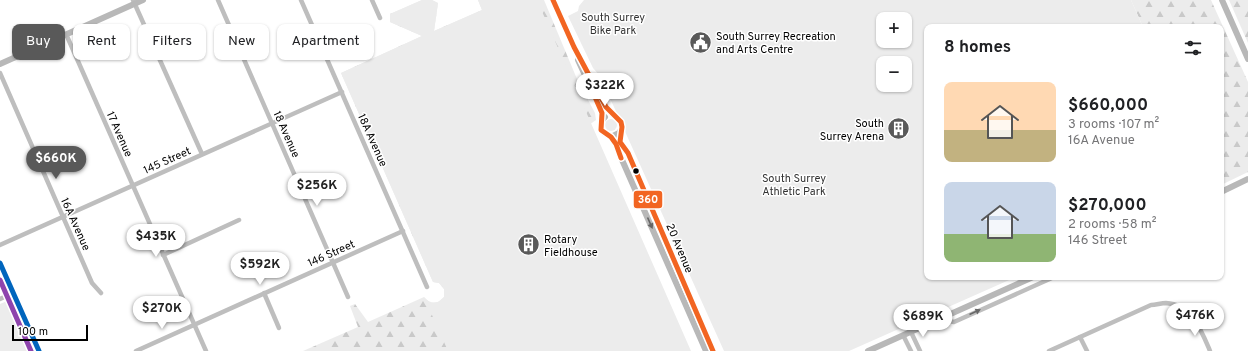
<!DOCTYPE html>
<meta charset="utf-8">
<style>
:root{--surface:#fff;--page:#f2f2f2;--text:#202124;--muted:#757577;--accent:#595959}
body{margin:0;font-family:Overpass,sans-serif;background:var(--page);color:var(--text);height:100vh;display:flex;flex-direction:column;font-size:15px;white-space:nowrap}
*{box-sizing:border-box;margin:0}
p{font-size:13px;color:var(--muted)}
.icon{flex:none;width:22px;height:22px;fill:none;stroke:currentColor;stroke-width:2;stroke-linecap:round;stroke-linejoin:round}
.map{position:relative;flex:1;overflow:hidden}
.details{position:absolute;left:924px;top:24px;width:300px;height:256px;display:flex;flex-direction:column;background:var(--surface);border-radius:8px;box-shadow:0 1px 3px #0004}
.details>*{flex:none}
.banner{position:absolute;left:12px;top:24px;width:380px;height:36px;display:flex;gap:8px}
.fabs{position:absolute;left:876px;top:12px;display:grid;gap:8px}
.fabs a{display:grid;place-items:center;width:36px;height:36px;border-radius:8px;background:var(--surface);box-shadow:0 1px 3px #0004;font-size:20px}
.scale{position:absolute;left:12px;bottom:10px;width:76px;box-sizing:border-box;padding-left:4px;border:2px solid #000;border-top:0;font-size:11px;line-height:14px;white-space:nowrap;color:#000;-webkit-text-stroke:3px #fff;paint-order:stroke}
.price{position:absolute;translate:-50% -34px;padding:0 9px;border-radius:14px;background:#fff;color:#222;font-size:13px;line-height:26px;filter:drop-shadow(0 1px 2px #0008)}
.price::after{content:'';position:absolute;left:50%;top:24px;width:12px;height:9px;margin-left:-6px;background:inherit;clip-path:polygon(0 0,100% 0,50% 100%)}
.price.current{background:var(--accent);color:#fff}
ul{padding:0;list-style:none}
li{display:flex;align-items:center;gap:12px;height:100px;padding:0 20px}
li span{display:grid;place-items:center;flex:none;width:112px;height:80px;border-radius:8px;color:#555}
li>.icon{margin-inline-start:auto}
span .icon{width:48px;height:48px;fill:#fffc;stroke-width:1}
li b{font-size:17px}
h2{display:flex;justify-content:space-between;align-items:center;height:48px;padding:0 20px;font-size:17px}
.tag{padding:0 14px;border-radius:8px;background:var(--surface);box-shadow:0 1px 3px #0004;font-size:14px;line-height:36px}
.tag.current{background:var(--accent);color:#fff}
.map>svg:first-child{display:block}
.forest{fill:url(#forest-firs)}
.green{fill:#ececec;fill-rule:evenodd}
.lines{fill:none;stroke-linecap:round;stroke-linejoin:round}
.street{stroke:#bebebe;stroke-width:4.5}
.secondary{stroke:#b8b8b8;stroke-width:6}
.bus-1-casing{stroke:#fff;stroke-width:8}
.bus-2-casing{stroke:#fff;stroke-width:8}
.bus-3-casing{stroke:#fff;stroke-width:8}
.bus-1{stroke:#f26522;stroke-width:5}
.bus-2{stroke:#0065bd;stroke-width:5}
.bus-3{stroke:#8e44ad;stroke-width:5}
.oneway{fill:#656565}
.oneway2{fill:#686868}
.bus-dot{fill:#000;stroke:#fff;stroke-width:1.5}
.labels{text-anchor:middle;stroke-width:3;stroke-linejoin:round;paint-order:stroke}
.park-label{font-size:11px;fill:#333;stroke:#fff}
.poi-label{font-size:11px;fill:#000;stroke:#fff;text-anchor:start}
.street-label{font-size:11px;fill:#000;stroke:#fff}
.line-badge{stroke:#fff;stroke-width:1.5}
.badge-label{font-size:11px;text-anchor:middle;font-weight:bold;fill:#fff}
</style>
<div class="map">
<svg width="1248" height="351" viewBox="0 0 1248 351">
<defs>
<pattern id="forest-firs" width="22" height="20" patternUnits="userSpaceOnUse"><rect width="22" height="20" fill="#ececec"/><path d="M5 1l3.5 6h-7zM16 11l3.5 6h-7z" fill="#c9c9c9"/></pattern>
</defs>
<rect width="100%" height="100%" fill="#fff"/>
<g class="forest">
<path d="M422 0H432L438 3 434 31 482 10 478 0H544L577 79 595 113 596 120 586 127 424 174 457 351H303L358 327 350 306 355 304 368 322 424 297C430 304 438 305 444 297V289L439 283 433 282 341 73 422 36 390 22V14Z"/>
<path d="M1131 0H1211L1248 82V172L1221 185V27H1143Z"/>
<path d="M1229 0H1248V43Z"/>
</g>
<g class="green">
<path d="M422 0H432L438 3 434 31 482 10 478 0H537L691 351H448L424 297 430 303 438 302 444 297V289L439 283 433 282 341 73 422 36 390 22V14Z"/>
<path d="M584 0H1131L1143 27H927V277H1016L849 351H724L600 76 593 68 568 16 578 11 579 6ZM883 19H905V41H883ZM883 63H905V85H883Z"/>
<circle cx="611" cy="125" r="6"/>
<path d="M7 301 28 351H0V304Z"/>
</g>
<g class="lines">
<g class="street">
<path d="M133 0 202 154"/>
<path d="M218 0 348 297"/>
<path d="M301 0 427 287"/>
<path d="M372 0 380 18"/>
<path d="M66 34 206 351"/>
<path d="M0 73 92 283 101 293"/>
<path d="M0 245 342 92"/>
<path d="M163 255 239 220"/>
<path d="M264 293 279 328"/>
<path d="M0 299 13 293"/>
<path d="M939 319 954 322 1054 277"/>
<path d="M911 332 920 351"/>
<path d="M903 335 911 351"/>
<path d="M1080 337 1087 351"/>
<path d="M136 351 403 231"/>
<path d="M1049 351 1151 305C1156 305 1161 303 1166 303 1192 304 1202 332 1210 351"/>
</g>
<g class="secondary">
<path d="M553 0 574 47 589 74 606 107 621 122 622 127 620 142 628 153 713 351"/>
<path d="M1222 0 1248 59"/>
<path d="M578 60 601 110 602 120"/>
<path d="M0 64 143 0"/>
<path d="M605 117C600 122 600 128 604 133L611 137 619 133 621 130"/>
<path d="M611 137 616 144 619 153 706 351"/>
<path d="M1221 192 1248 179"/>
<path d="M0 263 39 351"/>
<path d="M868 351 1033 277"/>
</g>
<defs>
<g id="bus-1">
<path d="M553 0 574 47 606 107 621 122 622 127 620 142 628 153 713 351"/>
<path d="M595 97 602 113 601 130 611 137 616 144 621 158"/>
</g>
<path id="bus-2" d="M0 263 39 351"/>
<path id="bus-3" d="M0 280 31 351"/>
</defs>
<use href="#bus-1" class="bus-1-casing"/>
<use href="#bus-2" class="bus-2-casing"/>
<use href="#bus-3" class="bus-3-casing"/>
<use href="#bus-1" class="bus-1"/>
<use href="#bus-2" class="bus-2"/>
<use href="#bus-3" class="bus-3"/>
</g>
<defs><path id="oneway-solid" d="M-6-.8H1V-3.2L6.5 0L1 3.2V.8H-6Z"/></defs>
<use class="oneway" href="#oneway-solid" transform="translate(650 223) rotate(66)"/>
<use class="oneway2" href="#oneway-solid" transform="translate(975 312) rotate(-24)"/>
<defs>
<symbol id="civic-disc" viewBox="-11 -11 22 22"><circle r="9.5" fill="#595959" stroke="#fff"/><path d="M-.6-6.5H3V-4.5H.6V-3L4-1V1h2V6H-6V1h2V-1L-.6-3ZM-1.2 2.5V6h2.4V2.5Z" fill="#fff"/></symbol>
<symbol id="building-disc" viewBox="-11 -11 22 22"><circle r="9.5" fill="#595959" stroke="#fff"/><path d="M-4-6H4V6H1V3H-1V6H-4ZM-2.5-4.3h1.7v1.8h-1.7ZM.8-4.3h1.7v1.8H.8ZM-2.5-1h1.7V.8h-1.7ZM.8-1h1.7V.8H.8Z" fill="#fff"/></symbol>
</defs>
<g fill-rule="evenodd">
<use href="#civic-disc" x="688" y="30" width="25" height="25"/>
<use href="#building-disc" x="886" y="116" width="25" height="25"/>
<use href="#building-disc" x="516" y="232" width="25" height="25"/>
</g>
<circle class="bus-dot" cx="636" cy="171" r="3.5"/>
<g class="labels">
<g class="park-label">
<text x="613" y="21">South Surrey<tspan x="613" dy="13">Bike Park</tspan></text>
<text x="794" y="182">South Surrey<tspan x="794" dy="13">Athletic Park</tspan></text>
</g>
<g class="poi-label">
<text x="716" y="40">South Surrey Recreation<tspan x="716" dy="13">and Arts Centre</tspan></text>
<text x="884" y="127" text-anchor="end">South<tspan x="884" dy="13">Surrey Arena</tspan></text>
<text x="544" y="243">Rotary<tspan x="544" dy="13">Fieldhouse</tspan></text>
</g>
<g class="street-label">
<text transform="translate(120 134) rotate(66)" y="4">17 Avenue</text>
<text transform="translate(287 134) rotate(66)" y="4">18 Avenue</text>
<text transform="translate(373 140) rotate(66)" y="4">18A Avenue</text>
<text transform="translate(167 160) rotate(-24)" y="4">145 Street</text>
<text transform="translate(76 224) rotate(66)" y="4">16A Avenue</text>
<text transform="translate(680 248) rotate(67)" y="4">20 Avenue</text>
<text transform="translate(331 253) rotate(-24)" y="4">146 Street</text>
</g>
</g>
<rect class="line-badge" x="633" y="190" width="30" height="19" rx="4" fill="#f26522"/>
<g class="badge-label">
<text x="648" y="203">360</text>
</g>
</svg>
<div class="fabs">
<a>+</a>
<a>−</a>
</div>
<div class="scale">100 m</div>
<b class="price" style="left:605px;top:107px">$322K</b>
<b class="price current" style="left:56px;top:180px">$660K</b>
<b class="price" style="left:317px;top:207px">$256K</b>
<b class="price" style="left:156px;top:258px">$435K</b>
<b class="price" style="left:260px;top:286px">$592K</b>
<b class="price" style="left:162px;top:330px">$270K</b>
<b class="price" style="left:1195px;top:337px">$476K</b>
<b class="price" style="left:923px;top:338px">$689K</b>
<div class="banner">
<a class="tag current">Buy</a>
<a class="tag">Rent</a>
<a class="tag">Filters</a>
<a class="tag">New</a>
<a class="tag">Apartment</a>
</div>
<section class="details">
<h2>8 homes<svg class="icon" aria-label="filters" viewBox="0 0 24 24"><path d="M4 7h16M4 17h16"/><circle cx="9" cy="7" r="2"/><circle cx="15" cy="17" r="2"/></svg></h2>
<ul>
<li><span style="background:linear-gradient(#ffd9b3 60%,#c2b280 0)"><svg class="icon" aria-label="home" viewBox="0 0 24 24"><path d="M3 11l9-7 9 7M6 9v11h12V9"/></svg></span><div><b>$660,000</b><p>3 rooms · 107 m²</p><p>16A Avenue</p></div></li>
<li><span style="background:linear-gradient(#c9d6e8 65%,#8fb573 0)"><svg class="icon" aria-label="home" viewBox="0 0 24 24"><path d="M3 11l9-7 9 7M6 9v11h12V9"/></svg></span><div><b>$270,000</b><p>2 rooms · 58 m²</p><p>146 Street</p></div></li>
</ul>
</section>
</div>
